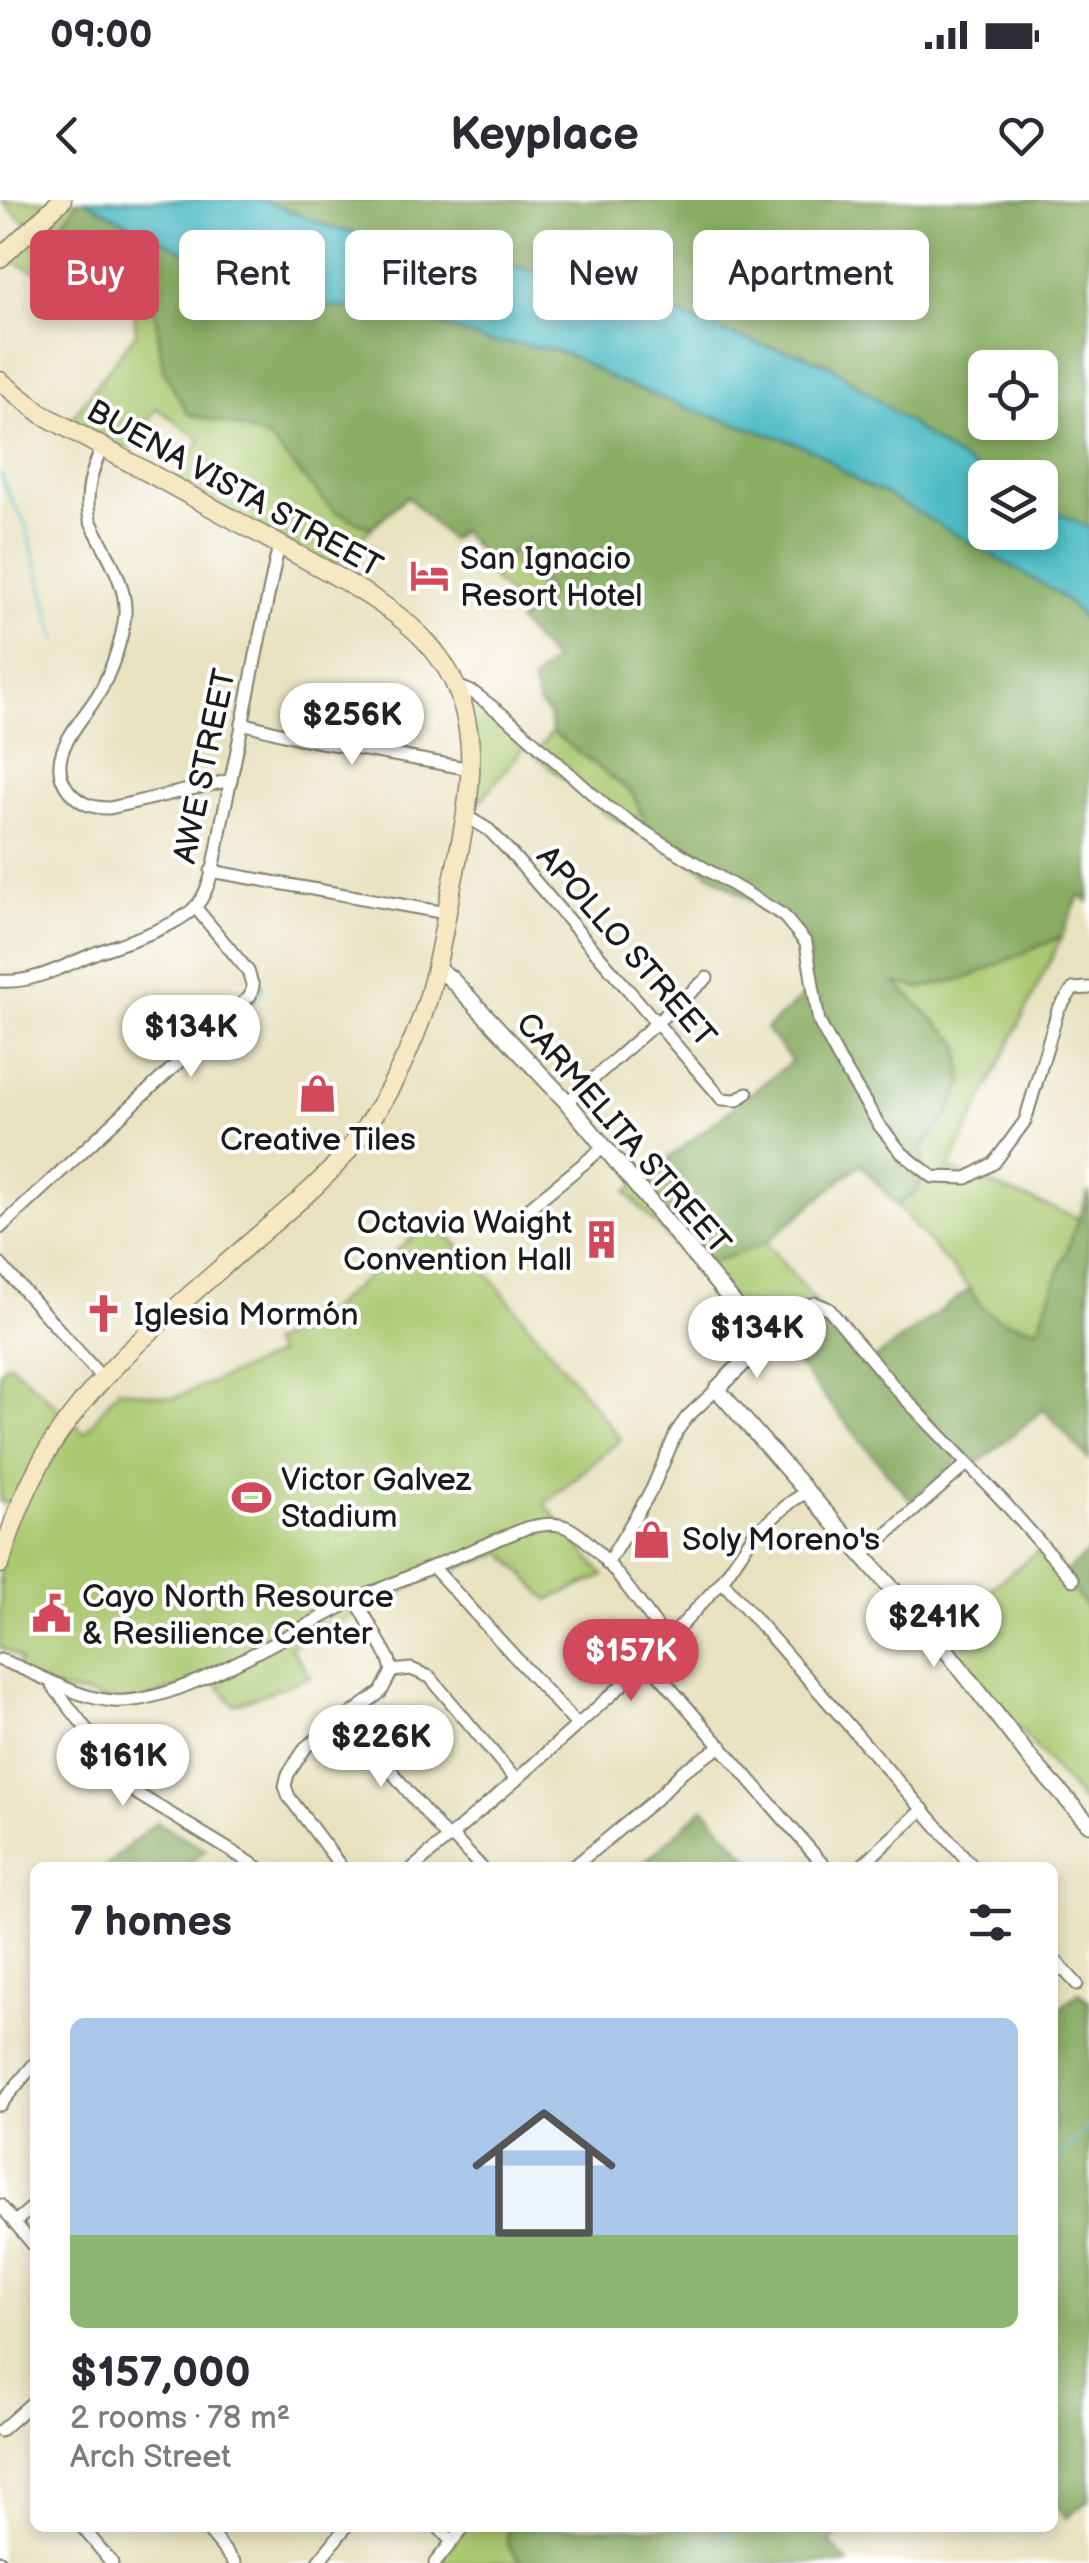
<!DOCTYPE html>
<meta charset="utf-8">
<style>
:root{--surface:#fff;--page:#f2f2f3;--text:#2b2b33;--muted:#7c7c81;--line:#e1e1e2;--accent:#d1495b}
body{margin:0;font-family:"Balsamiq Sans",sans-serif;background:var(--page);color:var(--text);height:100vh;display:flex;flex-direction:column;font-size:38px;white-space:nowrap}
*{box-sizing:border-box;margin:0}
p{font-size:32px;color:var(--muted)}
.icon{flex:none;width:55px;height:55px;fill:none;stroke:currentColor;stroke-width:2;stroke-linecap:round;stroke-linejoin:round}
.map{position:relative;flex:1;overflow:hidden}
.drawer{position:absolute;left:30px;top:1662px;width:1028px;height:670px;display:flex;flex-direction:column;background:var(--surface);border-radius:15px;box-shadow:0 5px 15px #0003}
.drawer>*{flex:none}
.top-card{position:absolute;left:30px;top:30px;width:1030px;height:90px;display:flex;gap:20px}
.controls{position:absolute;left:968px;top:150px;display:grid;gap:20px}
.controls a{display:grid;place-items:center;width:90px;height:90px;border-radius:15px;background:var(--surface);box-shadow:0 5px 15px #0003;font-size:50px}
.price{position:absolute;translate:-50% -85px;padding:0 22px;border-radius:35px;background:#fff;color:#222;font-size:32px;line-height:65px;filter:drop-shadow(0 2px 5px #0008)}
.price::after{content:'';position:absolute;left:50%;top:60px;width:30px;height:22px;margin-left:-15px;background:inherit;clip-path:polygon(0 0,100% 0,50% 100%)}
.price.selected{background:var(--accent);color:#fff}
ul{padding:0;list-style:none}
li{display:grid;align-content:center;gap:20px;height:530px;padding:0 40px}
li+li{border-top:2px solid var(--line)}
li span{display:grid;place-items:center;height:310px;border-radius:15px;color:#555}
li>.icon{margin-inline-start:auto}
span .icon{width:180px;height:180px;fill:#fffc;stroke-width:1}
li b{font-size:42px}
h2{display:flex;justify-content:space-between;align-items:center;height:120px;padding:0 40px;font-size:42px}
.chip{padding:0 35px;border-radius:15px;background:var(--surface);box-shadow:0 5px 15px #0003;font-size:35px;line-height:90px}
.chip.selected{background:var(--accent);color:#fff}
.status{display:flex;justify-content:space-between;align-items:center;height:70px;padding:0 50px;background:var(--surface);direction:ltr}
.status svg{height:28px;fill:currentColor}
header{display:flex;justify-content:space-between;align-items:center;height:130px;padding:0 40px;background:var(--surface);font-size:45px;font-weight:700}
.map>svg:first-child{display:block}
.green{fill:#aac86f;stroke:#637246;stroke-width:2.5}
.forest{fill:#87ac62;stroke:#52643f;stroke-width:2.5;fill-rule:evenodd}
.water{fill:#4dbbc3;stroke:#346c70;stroke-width:2.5}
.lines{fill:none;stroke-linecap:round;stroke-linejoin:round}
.stream{stroke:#4dbbc3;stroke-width:2.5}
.minor-casing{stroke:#827f6e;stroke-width:15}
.tertiary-casing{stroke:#827f6e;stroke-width:19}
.secondary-casing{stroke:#827f6e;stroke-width:21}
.minor{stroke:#fff;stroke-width:11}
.tertiary{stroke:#fff;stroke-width:15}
.secondary{stroke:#f7e8c3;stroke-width:18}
.labels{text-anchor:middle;stroke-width:8;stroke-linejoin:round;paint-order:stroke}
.street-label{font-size:32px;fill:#1c1c1c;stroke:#fff}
.poi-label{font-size:32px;fill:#1c1c1c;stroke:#fff;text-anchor:start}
</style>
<div class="status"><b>09:00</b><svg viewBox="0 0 49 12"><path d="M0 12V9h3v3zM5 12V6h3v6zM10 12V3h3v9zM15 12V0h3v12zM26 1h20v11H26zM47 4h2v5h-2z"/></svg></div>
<header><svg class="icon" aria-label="back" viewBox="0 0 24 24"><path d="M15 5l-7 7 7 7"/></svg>Keyplace<svg class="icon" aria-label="heart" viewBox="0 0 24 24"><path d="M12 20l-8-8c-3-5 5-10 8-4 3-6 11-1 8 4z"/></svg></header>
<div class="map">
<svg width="1089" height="2363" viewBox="0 0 1089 2363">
<rect width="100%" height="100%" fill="#fff"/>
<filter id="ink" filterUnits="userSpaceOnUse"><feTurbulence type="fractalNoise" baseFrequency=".01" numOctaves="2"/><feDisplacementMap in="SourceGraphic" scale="20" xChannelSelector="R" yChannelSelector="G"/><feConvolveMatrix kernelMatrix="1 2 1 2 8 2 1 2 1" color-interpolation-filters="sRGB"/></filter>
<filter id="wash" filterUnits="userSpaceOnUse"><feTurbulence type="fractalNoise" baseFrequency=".0048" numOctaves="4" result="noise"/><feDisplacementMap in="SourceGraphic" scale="40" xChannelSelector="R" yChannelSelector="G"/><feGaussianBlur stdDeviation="2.25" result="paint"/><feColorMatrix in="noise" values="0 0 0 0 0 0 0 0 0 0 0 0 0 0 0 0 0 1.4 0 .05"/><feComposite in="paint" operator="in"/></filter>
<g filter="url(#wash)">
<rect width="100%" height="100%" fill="#e8e2c0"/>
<g class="green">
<path d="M1 0H79L48 44 90 60 134 87 156 116 163 169 188 214 236 226 269 239 334 311 372 328 330 369 176 279 201 240 157 208 127 251 70 220 136 133 134 111 6 59 27 24Z"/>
<path d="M510 358 541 390 522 408 491 377Z"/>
<path d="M455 484 525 546 465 620 471 559Z"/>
<path d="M552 532 633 594 641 614 664 644 609 616 534 554Z"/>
<path d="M1062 736 949 969 1079 1018 1038 1129 1001 1121 977 1105 969 1088 897 1006 919 989 924 945 949 915 893 782 921 788 967 778Z"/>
<path d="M639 982 711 1062 766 1043 824 1112 782 1146 762 1122 752 1130 626 992Z"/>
<path d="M431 1021 483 1068 621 1239 545 1304 604 1376 548 1400 503 1353 427 1379 290 1447 311 1477 234 1505 210 1475 131 1505 48 1487 16 1472 20 1459 0 1447V1346L13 1304 0 1302V1171L9 1162 85 1233 118 1189 174 1198 277 1155 270 1143 309 1127Z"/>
<path d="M1039 1350 1089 1410V1609L936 1433Z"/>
<path d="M463 2328H508L507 2344 521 2363H436Z"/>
</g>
<g class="forest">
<path d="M79 0H84L129 24 391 110 413 115 488 142 520 144 558 151 577 159 616 181 690 209 788 240 817 252 860 283 884 293 1042 383C1061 395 1078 409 1089 430V702L1079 696 1062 736 967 778 921 788 895 783 960 844 963 883 949 915 924 945 919 989 897 1006 860 964 766 1043 711 1063 639 982 792 861 766 829 807 793 810 753 805 736 664 644 641 614 633 594 552 532 549 515 539 504 532 482 553 461 518 422 549 392 511 352 494 367 461 331 450 340 407 296 371 328 334 311 269 239 236 226 188 214 163 169 156 116 134 87 90 60 48 44Z"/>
<path d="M261 0H1089V328L1040 304V278L988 277 944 249 831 166C801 151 768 148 737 137 679 116 624 90 564 76 463 54 356 44 261 0ZM985 168H1040V222H985Z"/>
<path d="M1089 991V1260L1044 1209 977 1264 965 1254 911 1301 782 1146 824 1112 869 1163 970 1089C985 1120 1006 1122 1038 1128Z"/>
<path d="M1089 1352V1410L1061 1376Z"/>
<path d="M704 1608 756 1667H639Z"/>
<path d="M156 1622 206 1649 185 1667H104Z"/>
<path d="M1079 1792 1089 1801V2300L1066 2318 1052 2302V1816Z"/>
<path d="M508 2328H847L830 2343 848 2363H521L507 2344Z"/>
</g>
<path class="water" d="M84 0H261L333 28 564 77 615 90 739 137 767 147 798 153 831 166 944 249 988 277 985 278V332H1040V304L1089 328V430L1081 416 1059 394 884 293 860 283 817 252 788 240 690 209 616 181 577 159 558 151 520 144 488 142 401 111 323 106 278 95 190 55Z"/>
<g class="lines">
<g class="stream">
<path d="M0 273 11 300 25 323 57 440"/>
<path d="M165 882 257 798 263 788 258 772"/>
<path d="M1052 1966 1089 1926"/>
<path d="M721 2338 737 2328"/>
</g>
</g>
</g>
<g filter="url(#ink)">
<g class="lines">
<defs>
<g id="minor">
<path d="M102 247C92 271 84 293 90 320 103 348 127 382 125 414 123 438 113 465 102 488 87 518 40 555 69 591 81 605 93 608 110 608L231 580"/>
<path d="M455 485 474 493 511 521 607 607 662 643 783 715 806 743 819 822 840 861 879 925 902 953 933 977 967 978 994 963 1025 921 1058 810 1073 789 1089 788"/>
<path d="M242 523 299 538 471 569"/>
<path d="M466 616 489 630 510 652 722 899 737 900 747 893"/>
<path d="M211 671 446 713"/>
<path d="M0 781C32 784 66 765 95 753 124 742 178 728 198 704 214 684 218 641 223 616 243 526 259 435 279 345"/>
<path d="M567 902 707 778"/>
<path d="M513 1021 604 947"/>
<path d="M0 1028 250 796 253 787 248 771 195 707"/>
<path d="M0 1064 104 1180"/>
<path d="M765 1141 803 1107 815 1103 829 1109 897 1190 1003 1301 1073 1380"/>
<path d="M862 1356 967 1264"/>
<path d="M607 1364 652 1289 677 1231 687 1217 717 1189"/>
<path d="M433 1367 577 1525"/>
<path d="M722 1381 974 1668"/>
<path d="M0 1460C38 1472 73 1498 114 1501 179 1506 296 1427 358 1399 413 1374 470 1351 526 1328 539 1325 553 1322 566 1327 598 1340 645 1412 668 1441"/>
<path d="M648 1462 826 1668"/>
<path d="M392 1471 411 1469 430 1477 516 1580"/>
<path d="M52 1485 136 1593 259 1668"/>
<path d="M351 1514 396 1577 447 1638"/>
<path d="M451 1635 482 1668"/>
<path d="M342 1668 289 1597 285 1586 288 1574 306 1547 381 1492 392 1471 389 1459 356 1400"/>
<path d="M413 1668 516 1580 648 1462 722 1381 754 1334 791 1302 806 1292"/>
<path d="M572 1668 657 1598 683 1571 722 1546"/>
<path d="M859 1668 923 1609"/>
<path d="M1052 1757 1077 1784"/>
<path d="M0 1905 35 1863"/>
<path d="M0 2005 35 2047"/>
<path d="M14 2023 35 2005"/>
<path d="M0 2231 35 2200"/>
<path d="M83 2328 112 2363"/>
<path d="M206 2328 235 2363"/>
<path d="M439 2328 452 2342"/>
<path d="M0 2361 2 2363"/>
<path d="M317 2363 345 2328"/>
<path d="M435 2363 463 2328"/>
</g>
<path id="tertiary" d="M435 767 450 778 567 902 765 1141 717 1189 950 1455 1033 1562 1089 1624"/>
<g id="secondary">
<path d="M0 58 62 0"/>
<path d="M0 181 42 214 329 372C378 400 433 432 456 487 483 550 466 616 453 681 444 725 438 771 423 814 405 865 377 917 341 959 315 989 282 1015 252 1041 178 1107 87 1177 39 1266 22 1297 10 1330 0 1364"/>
</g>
</defs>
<use href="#minor" class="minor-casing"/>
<use href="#tertiary" class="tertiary-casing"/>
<use href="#secondary" class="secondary-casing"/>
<use href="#minor" class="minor"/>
<use href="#tertiary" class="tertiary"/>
<use href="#secondary" class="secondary"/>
</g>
</g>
<defs>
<symbol id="hotel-bare" viewBox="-9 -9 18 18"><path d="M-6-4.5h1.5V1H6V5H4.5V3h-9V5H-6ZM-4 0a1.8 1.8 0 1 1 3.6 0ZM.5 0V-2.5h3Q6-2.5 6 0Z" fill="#d1495b" stroke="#fff" stroke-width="2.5" paint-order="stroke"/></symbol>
<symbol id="shop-bare" viewBox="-9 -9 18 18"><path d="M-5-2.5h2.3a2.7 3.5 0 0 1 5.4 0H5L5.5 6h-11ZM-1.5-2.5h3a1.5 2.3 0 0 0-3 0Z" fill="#d1495b" stroke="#fff" stroke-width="2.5" paint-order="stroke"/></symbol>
<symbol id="building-bare" viewBox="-9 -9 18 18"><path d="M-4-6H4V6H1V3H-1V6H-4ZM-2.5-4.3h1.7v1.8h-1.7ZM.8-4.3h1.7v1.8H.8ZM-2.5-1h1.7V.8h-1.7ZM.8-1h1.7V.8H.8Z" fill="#d1495b" stroke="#fff" stroke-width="2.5" paint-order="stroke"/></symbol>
<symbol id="church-bare" viewBox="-9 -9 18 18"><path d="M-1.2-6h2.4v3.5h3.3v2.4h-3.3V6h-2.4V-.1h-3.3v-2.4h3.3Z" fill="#d1495b" stroke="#fff" stroke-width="2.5" paint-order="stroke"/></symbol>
<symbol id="stadium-bare" viewBox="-9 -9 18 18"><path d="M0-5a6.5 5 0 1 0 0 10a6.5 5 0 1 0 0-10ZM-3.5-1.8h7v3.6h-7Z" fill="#d1495b" stroke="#fff" stroke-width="2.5" paint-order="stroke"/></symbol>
<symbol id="civic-bare" viewBox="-9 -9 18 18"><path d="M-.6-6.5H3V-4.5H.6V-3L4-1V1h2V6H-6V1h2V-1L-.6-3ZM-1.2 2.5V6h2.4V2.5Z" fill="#d1495b" stroke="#fff" stroke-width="2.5" paint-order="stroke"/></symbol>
</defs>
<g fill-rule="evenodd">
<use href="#hotel-bare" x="402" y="348" width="55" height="55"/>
<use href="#shop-bare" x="290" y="866" width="55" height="55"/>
<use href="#building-bare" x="574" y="1012" width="55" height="55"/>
<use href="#church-bare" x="76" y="1086" width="55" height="55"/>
<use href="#stadium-bare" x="224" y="1270" width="55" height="55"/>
<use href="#shop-bare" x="624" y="1312" width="55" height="55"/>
<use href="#civic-bare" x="24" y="1386" width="55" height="55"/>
</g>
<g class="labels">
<g class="street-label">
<text transform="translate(235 288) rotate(29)" y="11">BUENA VISTA STREET</text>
<text transform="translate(204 566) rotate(-78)" y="11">AWE STREET</text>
<text transform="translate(627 746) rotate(49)" y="11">APOLLO STREET</text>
<text transform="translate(624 933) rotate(49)" y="11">CARMELITA STREET</text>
</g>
<g class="poi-label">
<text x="460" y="369">San Ignacio<tspan x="460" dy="37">Resort Hotel</tspan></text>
<text x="318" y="950" text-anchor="middle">Creative Tiles</text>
<text x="572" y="1033" text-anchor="end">Octavia Waight<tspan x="572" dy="37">Convention Hall</tspan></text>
<text x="134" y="1125">Iglesia Mormón</text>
<text x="281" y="1290">Victor Galvez<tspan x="281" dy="37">Stadium</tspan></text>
<text x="682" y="1350">Soly Moreno's</text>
<text x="82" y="1407">Cayo North Resource<tspan x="82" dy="37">&amp; Resilience Center</tspan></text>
</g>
</g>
</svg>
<div class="controls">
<a><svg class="icon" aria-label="locate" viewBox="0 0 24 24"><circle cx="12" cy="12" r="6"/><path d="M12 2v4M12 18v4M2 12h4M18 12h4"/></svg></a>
<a><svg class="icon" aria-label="layers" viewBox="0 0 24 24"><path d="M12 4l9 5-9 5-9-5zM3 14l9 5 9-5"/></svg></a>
</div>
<b class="price" style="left:352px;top:568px">$256K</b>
<b class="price" style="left:191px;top:880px">$134K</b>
<b class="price" style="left:757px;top:1181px">$134K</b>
<b class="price" style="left:934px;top:1470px">$241K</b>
<b class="price selected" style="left:631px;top:1504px">$157K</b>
<b class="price" style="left:381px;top:1590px">$226K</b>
<b class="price" style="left:123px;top:1609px">$161K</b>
<div class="top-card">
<a class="chip selected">Buy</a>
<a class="chip">Rent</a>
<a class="chip">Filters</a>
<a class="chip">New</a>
<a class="chip">Apartment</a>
</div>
<section class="drawer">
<h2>7 homes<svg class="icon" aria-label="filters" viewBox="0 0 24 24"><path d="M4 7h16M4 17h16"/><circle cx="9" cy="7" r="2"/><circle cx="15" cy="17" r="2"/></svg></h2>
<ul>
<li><span style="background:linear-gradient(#a9c7e8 70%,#8fb573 0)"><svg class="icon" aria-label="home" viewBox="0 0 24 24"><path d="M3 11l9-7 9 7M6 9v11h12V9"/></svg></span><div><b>$157,000</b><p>2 rooms · 78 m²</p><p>Arch Street</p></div></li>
</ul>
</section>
</div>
